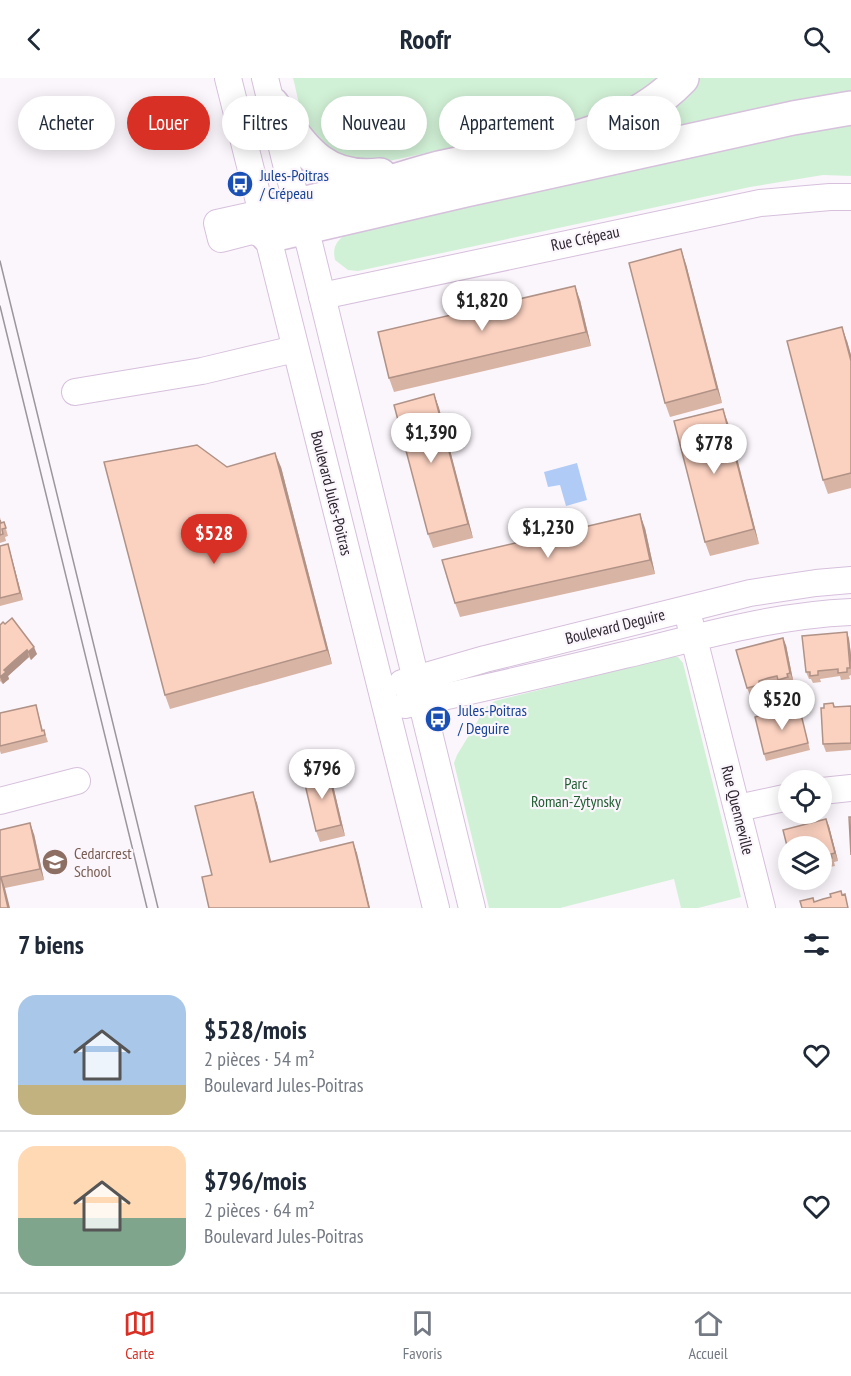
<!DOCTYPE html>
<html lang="fr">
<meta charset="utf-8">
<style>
:root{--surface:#fff;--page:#f6f6f7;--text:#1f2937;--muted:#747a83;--line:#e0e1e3;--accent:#d93025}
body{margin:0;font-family:"PT Sans Narrow",sans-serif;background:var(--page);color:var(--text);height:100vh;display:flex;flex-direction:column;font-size:22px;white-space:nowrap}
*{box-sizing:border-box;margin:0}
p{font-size:20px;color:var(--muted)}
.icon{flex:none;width:33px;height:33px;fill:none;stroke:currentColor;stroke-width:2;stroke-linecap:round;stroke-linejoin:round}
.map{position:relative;height:830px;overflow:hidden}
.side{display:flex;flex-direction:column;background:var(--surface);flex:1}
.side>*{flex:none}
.banner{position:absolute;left:18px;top:18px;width:816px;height:54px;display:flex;gap:12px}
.buttons{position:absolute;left:778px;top:692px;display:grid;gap:12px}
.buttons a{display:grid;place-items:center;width:54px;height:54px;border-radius:50%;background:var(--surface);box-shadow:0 3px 15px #0003;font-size:30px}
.price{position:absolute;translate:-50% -51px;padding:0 14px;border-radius:21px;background:#fff;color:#222;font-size:20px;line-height:39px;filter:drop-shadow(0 2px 3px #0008)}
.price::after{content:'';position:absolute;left:50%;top:36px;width:18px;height:14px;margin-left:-9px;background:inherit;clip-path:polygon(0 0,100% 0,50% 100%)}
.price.current{background:var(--accent);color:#fff}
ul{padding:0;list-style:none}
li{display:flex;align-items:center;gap:18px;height:150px;padding:0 18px}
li+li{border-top:2px solid var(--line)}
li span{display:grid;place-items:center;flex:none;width:168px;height:120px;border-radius:18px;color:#555}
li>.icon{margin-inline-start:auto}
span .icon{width:72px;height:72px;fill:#fffc;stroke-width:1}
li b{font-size:26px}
h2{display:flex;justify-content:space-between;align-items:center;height:72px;padding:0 18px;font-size:26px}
.chip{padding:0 21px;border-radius:27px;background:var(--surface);box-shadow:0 3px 15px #0003;font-size:21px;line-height:54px}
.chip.current{background:var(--accent);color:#fff}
header{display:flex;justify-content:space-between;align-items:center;height:78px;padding:0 18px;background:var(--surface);font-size:27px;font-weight:700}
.tabs{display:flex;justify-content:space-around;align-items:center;height:84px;border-top:2px solid var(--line);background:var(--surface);font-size:16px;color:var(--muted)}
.tabs a{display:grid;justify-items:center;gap:3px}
.tabs .current{color:var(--accent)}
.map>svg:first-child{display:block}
.green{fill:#d1f1d6}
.water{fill:#b0ccf6}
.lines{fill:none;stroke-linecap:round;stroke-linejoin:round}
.minor-casing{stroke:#d6c0dc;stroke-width:28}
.highway-casing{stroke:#d6c0dc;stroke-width:36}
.minor{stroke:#fff;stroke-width:26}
.highway{stroke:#fff;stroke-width:33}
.tram{stroke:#9b959d;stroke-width:1.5}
.wall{fill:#d8b4a5}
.shaded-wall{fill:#b09286}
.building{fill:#fbd1c0;stroke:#b09286;stroke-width:1.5}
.labels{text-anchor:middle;stroke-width:4.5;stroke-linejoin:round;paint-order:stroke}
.transit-label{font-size:16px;fill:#164399;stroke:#fbf6fc;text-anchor:start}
.street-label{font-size:16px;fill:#2d2530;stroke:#fbf6fc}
.park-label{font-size:16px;fill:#205e32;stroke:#fbf6fc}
.education-label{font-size:16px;fill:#785e54;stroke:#fbf6fc;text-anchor:start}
</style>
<header><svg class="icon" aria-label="back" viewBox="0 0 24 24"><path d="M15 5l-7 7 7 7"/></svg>Roofr<svg class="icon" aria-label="search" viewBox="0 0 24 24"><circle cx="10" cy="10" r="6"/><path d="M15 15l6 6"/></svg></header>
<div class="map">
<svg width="851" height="830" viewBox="0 0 851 830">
<rect width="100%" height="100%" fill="#fbf6fc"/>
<g class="green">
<path d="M293 0H661L634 21 595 39 384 84C354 83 323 78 307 49 300 35 297 15 293 0Z"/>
<path d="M696 0H851V20L615 67 613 58Z"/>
<path d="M851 40V98L823 97 750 109 358 193 348 192 335 182C332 168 337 163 348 154Z"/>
<path d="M671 579H678L683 585 741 819 698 830H681L674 801 560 830H489L454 685 457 677 486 629 495 623Z"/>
</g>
<path class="water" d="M577 385 587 422 566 428 560 407 548 409 544 394Z"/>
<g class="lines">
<defs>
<g id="minor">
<path d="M228 0 436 830"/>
<path d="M265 0 287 90 310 169 472 830"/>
<path d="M262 135 217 145 221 161 252 153 268 158"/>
<path d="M322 218 760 125 830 119H851"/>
<path d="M75 314 202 293 295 271"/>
<path d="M690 545 762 830"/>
<path d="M402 605 485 581 750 515 816 505 851 502"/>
<path d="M405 627C484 611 562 592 641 573 710 556 779 537 851 534"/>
<path d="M822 713 851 710"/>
<path d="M0 723 77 703"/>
<path d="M738 730 789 719"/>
</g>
<g id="highway">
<path d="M272 26C302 68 321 104 380 97"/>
<path d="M262 135C299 126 336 119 373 109 395 103 416 96 439 90 522 70 619 66 682 0"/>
<path d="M268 158 466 112 793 40 851 30"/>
</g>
</defs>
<use href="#minor" class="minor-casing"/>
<use href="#highway" class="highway-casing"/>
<use href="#minor" class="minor"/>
<use href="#highway" class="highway"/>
<g class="tram">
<path d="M0 183 158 830"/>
<path d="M0 228 147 830"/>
</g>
</g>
<g class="wall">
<path d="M686 186 722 325 670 339 665 325Z"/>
<path d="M580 222 591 268 394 314 389 300Z"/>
<path d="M847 263 851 277V410L828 416 823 402Z"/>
<path d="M434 316 439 330 473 460 433 470 428 456Z"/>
<path d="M728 345 759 466 710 478 705 464Z"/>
<path d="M227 389H281L332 586 170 631 165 617Z"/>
<path d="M0 439 1 444H4L8 458 5 459 6 463 0 465Z"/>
<path d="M645 450 655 496 460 539 455 525Z"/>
<path d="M8 466 23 522 0 528V468Z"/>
<path d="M0 547 37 576 31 582 29 579 18 589 8 598 9 601 3 606 0 603Z"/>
<path d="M847 554 849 561 851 577V597L849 598 850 601 841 602 840 598 820 601 821 604 813 605 811 601H809L806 594Z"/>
<path d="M786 567 793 602 790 603 791 607 781 609 780 605 761 610 762 614 750 617 747 610Z"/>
<path d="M833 625 835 629 851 628V672L826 674 823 666 824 630Z"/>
<path d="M36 627 43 653 44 652 48 664 1 676 0 673V635Z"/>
<path d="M800 632 810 672 766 683 764 676 768 640Z"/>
<path d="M332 703 345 758 320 764 316 753Z"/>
<path d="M829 748 838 783 834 784 835 788 826 790 825 786 822 787V768Z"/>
<path d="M0 752 34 756 44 802 5 810 0 830Z"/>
</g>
<g class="shaded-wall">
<path d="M681 171 686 186 722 325 717 311Z"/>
<path d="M575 208 580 222 591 268 586 254Z"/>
<path d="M842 249 847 263 851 277V283Z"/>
<path d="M434 316 439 330 473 460 468 446Z"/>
<path d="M723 331 728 345 759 466 754 451Z"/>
<path d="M275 375 281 389 332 586 327 572Z"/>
<path d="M640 436 645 450 655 496 650 482Z"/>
<path d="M8 466 10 473 23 522 20 515Z"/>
<path d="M847 554 849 561 851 577V591Z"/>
<path d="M783 560 786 567 793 602 790 595Z"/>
<path d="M34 569 37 576 31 582 28 574Z"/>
<path d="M27 572 29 579 8 598 9 601 3 606 0 599 4 592Z"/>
<path d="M328 692 332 703 345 758 341 747Z"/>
<path d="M253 714 257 725 274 795 270 784Z"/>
<path d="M826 741 829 748 838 783 835 775Z"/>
<path d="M30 745 34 756 44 802 40 791Z"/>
<path d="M353 764 357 775 370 830H369Z"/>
<path d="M1 799 5 810 10 830H8Z"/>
</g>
<g class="building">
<path d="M681 171 717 311 665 325 629 185Z"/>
<path d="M575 208 586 254 389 300 378 254Z"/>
<path d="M842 249 851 283V395L823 402 787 263Z"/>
<path d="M434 316 468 446 428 456 394 327Z"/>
<path d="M723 331 754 451 705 464 674 343Z"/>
<path d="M197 367 227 389 275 375 327 572 165 617 104 384Z"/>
<path d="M640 436 650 482 455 525 442 482Z"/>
<path d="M0 442 1 445 4 444 6 450 2 451 3 456 0 457Z"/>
<path d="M8 466 20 515 0 520V468Z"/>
<path d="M12 540 34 569 28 574 27 572 15 582 4 592 6 594 0 599V547L3 544 5 546Z"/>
<path d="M847 554 850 590H847V594L838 595V591L818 593V597L810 598V594H806L802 558Z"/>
<path d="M783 560 790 595 787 596 788 599 778 602 777 598 768 600 759 603V607L747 610 736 572Z"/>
<path d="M833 625 834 629 851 628V665L823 666 821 630H824V626Z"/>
<path d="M36 627 42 653 44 652 45 657 0 668V635Z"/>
<path d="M795 629 796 633 800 632 808 665 764 676 755 639 766 636 768 640 787 635 786 631Z"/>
<path d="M328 692 341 747 316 753 303 698Z"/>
<path d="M253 714 270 784 353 764 369 830H209L202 799 212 797 195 728Z"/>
<path d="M849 739H851V777Z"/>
<path d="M826 741 835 775 831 776 832 780 823 783 822 779V768H789V776L783 752Z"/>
<path d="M30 745 40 791 1 799 8 830H0V752Z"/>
<path d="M841 813 842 817 845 816 848 830H802L800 823 813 820 814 824 823 821 831 819 830 816Z"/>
</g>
<defs>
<symbol id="bus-disc" viewBox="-11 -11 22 22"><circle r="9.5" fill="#1a4fb4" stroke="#fbf6fc"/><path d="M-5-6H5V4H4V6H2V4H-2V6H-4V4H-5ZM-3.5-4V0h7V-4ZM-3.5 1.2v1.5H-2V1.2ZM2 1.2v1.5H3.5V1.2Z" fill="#fff"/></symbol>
<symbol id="school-disc" viewBox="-11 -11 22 22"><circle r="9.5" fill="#8d6e63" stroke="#fbf6fc"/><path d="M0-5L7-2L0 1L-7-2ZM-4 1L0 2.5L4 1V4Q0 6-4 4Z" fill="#fff"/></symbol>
</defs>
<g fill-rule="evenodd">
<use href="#bus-disc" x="225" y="91" width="30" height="30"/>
<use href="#bus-disc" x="423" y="626" width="30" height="30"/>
<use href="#school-disc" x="40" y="769" width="30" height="30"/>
</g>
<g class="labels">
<g class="transit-label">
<text x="260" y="103">Jules-Poitras<tspan x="260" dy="18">/ Crépeau</tspan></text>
<text x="458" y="638">Jules-Poitras<tspan x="458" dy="18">/ Deguire</tspan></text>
</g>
<g class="street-label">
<text transform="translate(585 160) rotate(-12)" y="6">Rue Crépeau</text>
<text transform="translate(332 415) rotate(76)" y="6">Boulevard Jules-Poitras</text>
<text transform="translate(615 548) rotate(-14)" y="6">Boulevard Deguire</text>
<text transform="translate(738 732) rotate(76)" y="6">Rue Quenneville</text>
</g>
<g class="park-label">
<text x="576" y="711">Parc<tspan x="576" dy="18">Roman-Zytynsky</tspan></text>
</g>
<g class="education-label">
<text x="74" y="781">Cedarcrest<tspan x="74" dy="18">School</tspan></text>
</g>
</g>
</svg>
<div class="buttons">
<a><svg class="icon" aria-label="locate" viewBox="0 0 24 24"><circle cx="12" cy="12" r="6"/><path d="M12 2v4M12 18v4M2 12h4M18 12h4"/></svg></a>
<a><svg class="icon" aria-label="layers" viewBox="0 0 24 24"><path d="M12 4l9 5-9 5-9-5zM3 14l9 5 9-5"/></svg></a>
</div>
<b class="price" style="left:482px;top:254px">$1,820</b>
<b class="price" style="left:431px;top:386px">$1,390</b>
<b class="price" style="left:714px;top:397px">$778</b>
<b class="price" style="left:548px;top:481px">$1,230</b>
<b class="price current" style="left:214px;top:487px">$528</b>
<b class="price" style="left:782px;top:653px">$520</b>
<b class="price" style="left:322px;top:722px">$796</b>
<div class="banner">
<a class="chip">Acheter</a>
<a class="chip current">Louer</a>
<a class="chip">Filtres</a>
<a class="chip">Nouveau</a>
<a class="chip">Appartement</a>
<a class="chip">Maison</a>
</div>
</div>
<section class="side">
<h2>7 biens<svg class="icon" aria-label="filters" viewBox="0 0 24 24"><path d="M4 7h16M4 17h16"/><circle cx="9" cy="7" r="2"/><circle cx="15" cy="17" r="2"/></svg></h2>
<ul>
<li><span style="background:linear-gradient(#a9c7e8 75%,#c2b280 0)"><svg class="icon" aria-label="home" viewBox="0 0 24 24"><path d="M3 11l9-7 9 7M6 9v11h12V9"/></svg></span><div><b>$528/mois</b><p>2 pièces · 54 m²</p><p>Boulevard Jules-Poitras</p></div><svg class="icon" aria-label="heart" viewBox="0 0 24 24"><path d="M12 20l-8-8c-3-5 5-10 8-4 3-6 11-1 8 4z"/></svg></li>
<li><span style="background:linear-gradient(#ffd9b3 60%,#7fa58c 0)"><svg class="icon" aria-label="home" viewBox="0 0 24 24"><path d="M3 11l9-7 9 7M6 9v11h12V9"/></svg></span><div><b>$796/mois</b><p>2 pièces · 64 m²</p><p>Boulevard Jules-Poitras</p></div><svg class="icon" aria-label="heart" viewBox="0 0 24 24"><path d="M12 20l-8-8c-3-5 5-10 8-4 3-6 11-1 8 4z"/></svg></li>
</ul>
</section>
<nav class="tabs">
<a class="current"><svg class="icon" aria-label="map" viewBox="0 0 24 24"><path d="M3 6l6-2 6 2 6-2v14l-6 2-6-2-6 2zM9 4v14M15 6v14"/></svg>Carte</a>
<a><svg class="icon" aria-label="saved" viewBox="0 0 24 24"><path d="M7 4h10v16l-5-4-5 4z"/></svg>Favoris</a>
<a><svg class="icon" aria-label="home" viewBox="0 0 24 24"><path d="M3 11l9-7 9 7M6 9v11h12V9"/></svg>Accueil</a>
</nav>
